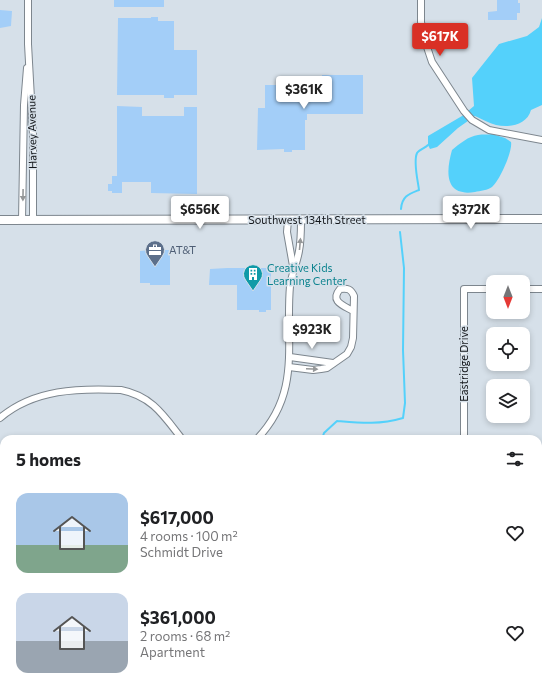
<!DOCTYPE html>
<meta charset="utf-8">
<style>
:root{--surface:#fff;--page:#f2f2f2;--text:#202124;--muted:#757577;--accent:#d93025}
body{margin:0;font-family:Commissioner,sans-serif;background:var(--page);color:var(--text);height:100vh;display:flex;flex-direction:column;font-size:15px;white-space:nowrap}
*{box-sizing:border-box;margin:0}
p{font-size:13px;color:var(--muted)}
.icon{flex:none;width:22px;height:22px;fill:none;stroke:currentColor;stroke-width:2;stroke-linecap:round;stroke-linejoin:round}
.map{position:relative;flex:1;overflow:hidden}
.sheet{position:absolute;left:0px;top:435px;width:542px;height:256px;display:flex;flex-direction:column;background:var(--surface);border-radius:12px 12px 0 0;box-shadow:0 2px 6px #0003}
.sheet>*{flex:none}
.needle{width:26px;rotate:180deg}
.fabs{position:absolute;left:486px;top:275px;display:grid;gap:8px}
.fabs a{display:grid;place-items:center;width:44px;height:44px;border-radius:8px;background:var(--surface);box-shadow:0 2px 6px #0003;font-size:20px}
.price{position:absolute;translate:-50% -34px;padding:0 9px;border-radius:4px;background:#fff;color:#222;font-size:13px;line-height:26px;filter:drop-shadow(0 1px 2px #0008)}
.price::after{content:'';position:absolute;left:50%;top:24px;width:12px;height:9px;margin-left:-6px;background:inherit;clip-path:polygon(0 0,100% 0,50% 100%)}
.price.selected{background:var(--accent);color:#fff}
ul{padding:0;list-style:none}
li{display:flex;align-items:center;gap:12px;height:100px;padding:0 16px}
li span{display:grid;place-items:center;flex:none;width:112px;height:80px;border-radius:12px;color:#555}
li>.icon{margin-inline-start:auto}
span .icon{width:48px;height:48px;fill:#fffc;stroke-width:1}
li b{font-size:17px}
h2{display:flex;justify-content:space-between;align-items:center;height:48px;padding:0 16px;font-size:17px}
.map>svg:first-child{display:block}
.water{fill:#54d1fb}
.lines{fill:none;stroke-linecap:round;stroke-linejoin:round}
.stream{stroke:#54d1fb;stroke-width:2}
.building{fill:#a3cef8}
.street-casing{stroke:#7d868e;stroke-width:8}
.secondary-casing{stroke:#7d868e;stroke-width:10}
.street{stroke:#fff;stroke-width:6}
.secondary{stroke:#fff;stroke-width:8}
.oneway{fill:#959798}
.labels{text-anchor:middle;stroke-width:3;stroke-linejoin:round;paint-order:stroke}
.street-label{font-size:11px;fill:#14171b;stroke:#d6e0e9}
.service-label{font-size:11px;fill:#4e5e75;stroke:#d6e0e9;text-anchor:start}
.culture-label{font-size:11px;fill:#0d838f;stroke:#d6e0e9;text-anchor:start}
</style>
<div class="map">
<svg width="542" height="691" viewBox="0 0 542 691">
<rect width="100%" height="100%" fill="#d6e0e9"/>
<g class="water">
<path d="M542 18V105L531 110C527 125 509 128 496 125 489 123 482 119 475 116L458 128 437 147 430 149 428 145V136L462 116 474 106 472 78 499 44 527 36 539 27Z"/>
<path d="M492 134 505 138 511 142C513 151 499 182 492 187 488 190 480 191 475 192 444 197 446 171 452 150 459 144 469 136 478 135 483 134 487 135 492 134Z"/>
</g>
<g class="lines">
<g class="stream">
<path d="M401 209C402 196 409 194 419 190 418 181 413 162 417 153 419 150 425 148 428 145"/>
<path d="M322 439 324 433 337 421C361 423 379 425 403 418L405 403 403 350 404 268 400 232"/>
<path d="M81 691 84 687"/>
</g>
</g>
<g class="building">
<rect x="114" y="0" width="50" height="7"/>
<path d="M497 0H518V3H520V13H517V20H488V12L497 11Z"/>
<path d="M0 10 12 11 11 26 0 28Z"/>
<path d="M151 17H158V21H174V50H197V95H174V98H164V95H117L118 18H151Z"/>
<path d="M322 75H363V114H307V120H305V150H292V152H284V149L257 150 258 108H265V85H307V97H322Z"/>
<path d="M117 106 142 107V116H184V107H197V194L151 193V182H122V193H112V191H108V184H112V176H117Z"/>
<path d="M150 250H170V285H150V283H140V251Z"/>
<path d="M227 268H271V310H266V312H259V310H237V285H209L210 269Z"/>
</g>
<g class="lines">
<defs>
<g id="street">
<path d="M28 0V44L33 135V220"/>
<path d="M421 0V22L425 41 432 62 464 111 472 120 489 130 542 140"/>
<path d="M22 220 24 105 27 68"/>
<path d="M288 220 287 232 293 266"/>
<path d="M523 289H542"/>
<path d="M290 357 333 363"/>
<path d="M289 367 313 370 321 369 327 368 347 354 351 347 353 338 354 296C351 289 348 288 340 289 329 302 345 306 353 311"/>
<path d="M0 418C34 389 79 388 121 390 152 396 164 416 182 439"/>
<path d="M257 439C302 392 285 343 290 286 292 273 297 263 299 251 301 241 301 230 301 220"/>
<path d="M464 439V289H493"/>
<path d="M0 544 4 542"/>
<path d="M538 625H542"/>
<path d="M194 687 197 691"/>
<path d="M288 687V691"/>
<path d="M376 687V691"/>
<path d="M465 687V691"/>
<path d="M2 691V660"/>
<path d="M141 691 144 687"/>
</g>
<path id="secondary" d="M0 220 542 219"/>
</defs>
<use href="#street" class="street-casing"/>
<use href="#secondary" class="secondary-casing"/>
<use href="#street" class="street"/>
<use href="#secondary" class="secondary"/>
</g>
<defs><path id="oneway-solid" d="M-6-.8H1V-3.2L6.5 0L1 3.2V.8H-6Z"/></defs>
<g class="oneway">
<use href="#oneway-solid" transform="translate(23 195) rotate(91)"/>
<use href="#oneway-solid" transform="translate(300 244) rotate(-85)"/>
<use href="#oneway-solid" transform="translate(312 369) rotate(3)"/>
</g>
<defs>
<symbol id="office-pin" viewBox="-11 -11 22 30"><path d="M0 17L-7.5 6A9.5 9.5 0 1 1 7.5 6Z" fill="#5c6f8a" stroke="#d6e0e9"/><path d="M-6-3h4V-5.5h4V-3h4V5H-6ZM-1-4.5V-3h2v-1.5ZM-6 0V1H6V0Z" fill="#fff"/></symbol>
<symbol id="building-pin" viewBox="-11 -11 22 30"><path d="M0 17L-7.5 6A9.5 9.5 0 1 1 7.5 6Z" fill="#0f9aa8" stroke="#d6e0e9"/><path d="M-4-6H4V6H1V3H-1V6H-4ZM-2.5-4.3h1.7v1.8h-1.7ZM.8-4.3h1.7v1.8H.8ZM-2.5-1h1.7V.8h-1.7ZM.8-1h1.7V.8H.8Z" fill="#fff"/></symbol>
</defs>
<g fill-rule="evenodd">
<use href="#office-pin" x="144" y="239" width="22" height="30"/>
<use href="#building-pin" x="242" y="263" width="22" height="30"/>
</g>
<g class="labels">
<g class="street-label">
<text transform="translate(32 132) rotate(-91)" y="4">Harvey Avenue</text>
<text x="307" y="224">Southwest 134th Street</text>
<text transform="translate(464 364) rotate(-90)" y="4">Eastridge Drive</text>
</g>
<g class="service-label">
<text x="169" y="254">AT&amp;T</text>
</g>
<g class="culture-label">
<text x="267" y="272">Creative Kids<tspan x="267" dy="13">Learning Center</tspan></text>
</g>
</g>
</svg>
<div class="fabs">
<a><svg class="needle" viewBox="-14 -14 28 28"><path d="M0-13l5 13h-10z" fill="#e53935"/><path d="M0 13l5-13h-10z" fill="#757577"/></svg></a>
<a><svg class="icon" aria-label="locate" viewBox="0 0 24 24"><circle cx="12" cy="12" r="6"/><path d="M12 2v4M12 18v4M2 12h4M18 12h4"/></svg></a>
<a><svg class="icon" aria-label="layers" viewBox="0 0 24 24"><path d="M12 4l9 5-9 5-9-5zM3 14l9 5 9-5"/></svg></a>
</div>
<b class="price selected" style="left:440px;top:57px">$617K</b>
<b class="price" style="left:304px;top:110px">$361K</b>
<b class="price" style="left:200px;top:230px">$656K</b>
<b class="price" style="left:471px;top:230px">$372K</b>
<b class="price" style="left:312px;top:350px">$923K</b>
<section class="sheet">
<h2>5 homes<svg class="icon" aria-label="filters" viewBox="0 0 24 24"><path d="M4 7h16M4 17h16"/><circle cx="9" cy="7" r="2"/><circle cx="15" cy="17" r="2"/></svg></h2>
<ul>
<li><span style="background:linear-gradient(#a9c7e8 65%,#7fa58c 0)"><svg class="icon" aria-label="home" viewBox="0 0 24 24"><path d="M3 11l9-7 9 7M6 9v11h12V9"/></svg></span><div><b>$617,000</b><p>4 rooms · 100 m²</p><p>Schmidt Drive</p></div><svg class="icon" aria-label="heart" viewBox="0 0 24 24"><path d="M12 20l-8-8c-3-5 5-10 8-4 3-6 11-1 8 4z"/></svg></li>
<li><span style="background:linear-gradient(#c9d6e8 60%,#9aa5b1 0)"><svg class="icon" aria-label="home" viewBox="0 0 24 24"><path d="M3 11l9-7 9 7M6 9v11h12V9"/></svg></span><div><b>$361,000</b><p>2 rooms · 68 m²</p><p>Apartment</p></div><svg class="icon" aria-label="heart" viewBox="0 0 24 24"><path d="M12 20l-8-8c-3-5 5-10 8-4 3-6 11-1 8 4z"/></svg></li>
</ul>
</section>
</div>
